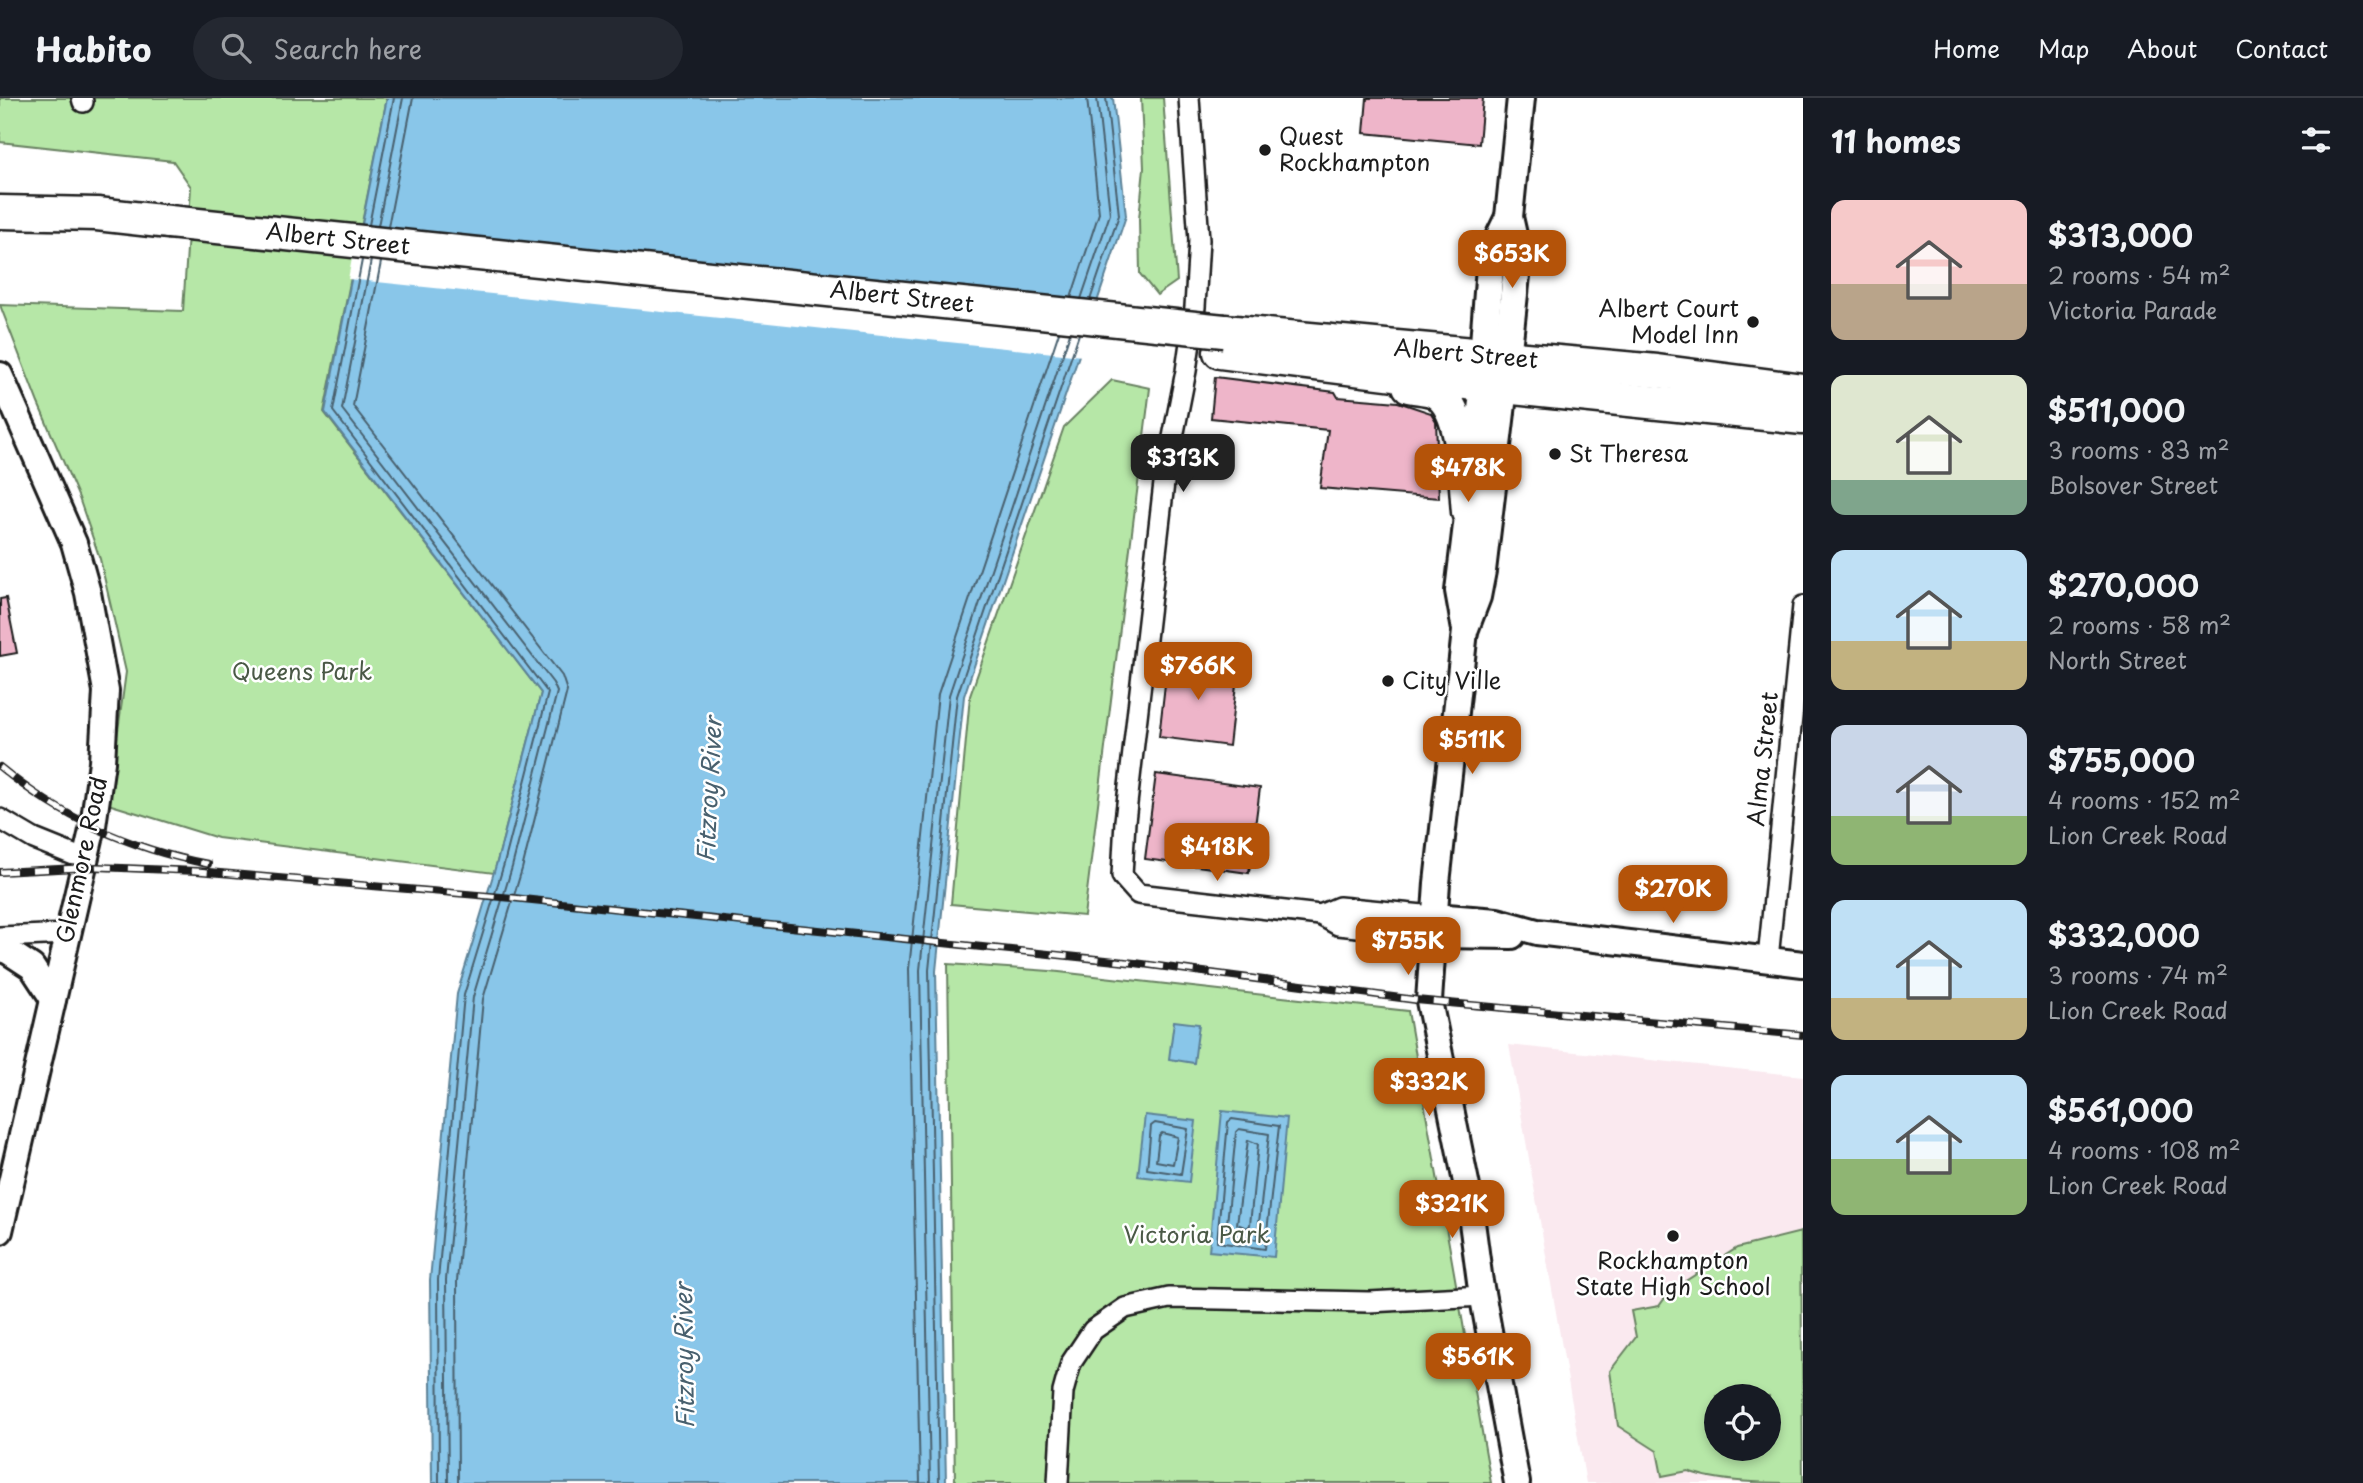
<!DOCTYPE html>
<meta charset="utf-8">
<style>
:root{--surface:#171b24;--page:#242831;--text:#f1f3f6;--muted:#9ea1a6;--line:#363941;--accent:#b45309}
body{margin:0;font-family:"Playpen Sans",sans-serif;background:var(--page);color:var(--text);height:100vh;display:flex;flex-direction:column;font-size:26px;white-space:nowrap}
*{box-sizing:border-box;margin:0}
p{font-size:23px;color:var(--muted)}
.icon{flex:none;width:38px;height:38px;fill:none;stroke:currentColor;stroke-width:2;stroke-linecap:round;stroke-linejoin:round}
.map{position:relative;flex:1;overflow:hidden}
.sheet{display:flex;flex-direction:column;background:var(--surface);width:560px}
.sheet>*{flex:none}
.tools{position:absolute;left:1704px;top:1286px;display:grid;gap:14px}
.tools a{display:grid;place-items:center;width:77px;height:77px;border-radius:50%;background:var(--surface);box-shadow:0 4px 10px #0003;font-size:35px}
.price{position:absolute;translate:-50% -60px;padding:0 16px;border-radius:14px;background:var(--accent);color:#fff;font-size:23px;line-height:46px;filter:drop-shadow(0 2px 4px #0008)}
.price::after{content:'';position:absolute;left:50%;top:42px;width:21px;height:16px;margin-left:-10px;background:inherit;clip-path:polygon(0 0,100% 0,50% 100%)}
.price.selected{background:#222;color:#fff}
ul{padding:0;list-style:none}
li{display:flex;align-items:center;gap:21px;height:175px;padding:0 28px}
li span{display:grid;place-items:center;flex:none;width:196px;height:140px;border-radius:14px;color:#555}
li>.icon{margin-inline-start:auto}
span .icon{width:84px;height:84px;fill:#fffc;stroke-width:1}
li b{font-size:30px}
h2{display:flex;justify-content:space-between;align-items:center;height:84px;padding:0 28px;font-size:30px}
header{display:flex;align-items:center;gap:42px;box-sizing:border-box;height:98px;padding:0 35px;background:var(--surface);border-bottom:2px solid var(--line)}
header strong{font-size:33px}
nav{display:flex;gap:38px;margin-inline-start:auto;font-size:24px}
.search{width:490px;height:63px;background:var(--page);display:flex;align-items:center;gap:18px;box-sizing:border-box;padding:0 24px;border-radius:38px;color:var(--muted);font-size:26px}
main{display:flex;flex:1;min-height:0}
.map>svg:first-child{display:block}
.built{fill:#fae9ef;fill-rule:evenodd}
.green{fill:#b6e7a7;stroke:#698262;stroke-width:2;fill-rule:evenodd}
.water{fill:#89c6e9;stroke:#5d8297;stroke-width:2}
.pier{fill:#fff}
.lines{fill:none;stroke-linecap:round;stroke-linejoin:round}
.shore{stroke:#48606e;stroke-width:2}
.building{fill:#eeb5c9;stroke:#1c1c1c;stroke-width:2}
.minor-casing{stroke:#1c1c1c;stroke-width:24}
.tertiary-casing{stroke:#1c1c1c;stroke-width:30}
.secondary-casing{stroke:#1c1c1c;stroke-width:32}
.trunk-casing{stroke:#1c1c1c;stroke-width:37}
.minor{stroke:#fff;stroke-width:19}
.tertiary{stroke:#fff;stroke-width:24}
.secondary{stroke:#fff;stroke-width:26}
.trunk{stroke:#fff;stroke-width:32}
.rail-casing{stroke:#1c1c1c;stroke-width:8}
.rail{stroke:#fff;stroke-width:5;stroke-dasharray:16;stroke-linecap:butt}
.trunk-bridge-casing{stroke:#1c1c1c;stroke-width:37;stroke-linecap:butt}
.trunk-bridge{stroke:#fff;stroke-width:32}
.poi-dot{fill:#1c1c1c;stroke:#fff;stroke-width:2.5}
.labels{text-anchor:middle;stroke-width:5;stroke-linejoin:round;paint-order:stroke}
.poi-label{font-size:23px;fill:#1c1c1c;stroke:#fff;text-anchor:start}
.street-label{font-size:23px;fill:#1c1c1c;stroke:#fff}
.park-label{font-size:23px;fill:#4a5946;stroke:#fff}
.water-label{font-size:24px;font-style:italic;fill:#48606e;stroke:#fff}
</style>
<header>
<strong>Habito</strong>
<div class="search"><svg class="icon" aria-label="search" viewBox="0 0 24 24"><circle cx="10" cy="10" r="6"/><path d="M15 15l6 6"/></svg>Search here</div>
<nav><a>Home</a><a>Map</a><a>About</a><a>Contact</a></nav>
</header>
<main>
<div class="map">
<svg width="1803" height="1385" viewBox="0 0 1803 1385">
<rect width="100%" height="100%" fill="#fff"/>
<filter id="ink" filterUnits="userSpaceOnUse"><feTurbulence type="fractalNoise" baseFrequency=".0143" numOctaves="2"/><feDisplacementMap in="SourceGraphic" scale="14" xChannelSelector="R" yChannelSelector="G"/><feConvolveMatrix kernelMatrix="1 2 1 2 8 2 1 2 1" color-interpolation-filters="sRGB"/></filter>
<g filter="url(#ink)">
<path class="built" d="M1509 947 1803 978V1385H1586ZM1717 1298H1769V1351H1717Z"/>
<g class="green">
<path d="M0 0H387L324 314 541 595 494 775 218 740 108 706 126 574 100 461 79 400 38 305 0 207 183 213 191 89 173 63 0 44Z"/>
<path d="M1141 0H1163L1177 183 1157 197 1140 176 1139 121 1144 70Z"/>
<path d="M1112 282 1150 290 1084 818 951 806 970 598 1064 329Z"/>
<path d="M948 866 1050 873 1408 913 1491 1385H955Z"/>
<path d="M1801 1134 1803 1385C1767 1385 1720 1385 1688 1373L1662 1378 1657 1353 1618 1328 1610 1273 1636 1239 1631 1213 1659 1208 1670 1193 1737 1150ZM1717 1298H1769V1351H1717Z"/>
</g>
<g class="water">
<path d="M387 0H1113L1126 118 964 598 936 873 946 1385H432L430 1182 457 896 497 764 541 595 325 314Z"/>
<path d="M1174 923 1199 926 1194 965 1169 961Z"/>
<path d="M1222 1013 1287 1020 1274 1159 1209 1153Z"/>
<path d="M1145 1017 1196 1023 1189 1084 1138 1078Z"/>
</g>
<path class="pier" d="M358 130 1100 207 1082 258 348 181Z"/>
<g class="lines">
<g class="shore">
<path d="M369 127 394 0"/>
<path d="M378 128 403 0"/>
<path d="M388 129 413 0"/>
<path d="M362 162 333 313 548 595 504 766 464 897 438 1182 439 1385"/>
<path d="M371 162 342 311 553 585 557 594 512 769 473 899 446 1182 448 1385"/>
<path d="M381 164 353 308 562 578 567 593 522 771 483 901 457 1183 458 1385"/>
<path d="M1071 200 1099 115 1087 0"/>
<path d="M1081 201 1110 116 1097 0"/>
<path d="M1090 202 1119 117 1106 0"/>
<path d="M1232 1021 1279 1028 1265 1151 1217 1144 1228 1024Z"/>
<path d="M1155 1025 1188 1031 1181 1076 1147 1071 1151 1028Z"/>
<path d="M1239 1031 1269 1036 1257 1142 1226 1136 1236 1034Z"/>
<path d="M1162 1035 1178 1039 1173 1066 1156 1063 1159 1038Z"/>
<path d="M1248 1042 1258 1046 1250 1127 1247 1130 1237 1126Z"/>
<path d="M920 1385 909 871 938 596 1059 234"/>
<path d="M930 1385 920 872 949 597 1070 235"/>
<path d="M939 1385 929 872 957 598 1079 236"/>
</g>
</g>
<g class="building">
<path d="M1367 0H1483L1479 46 1364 35Z"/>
<path d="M1215 279 1335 294 1338 299 1398 304 1431 315 1436 323 1439 400 1320 390 1328 332 1211 320Z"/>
<path d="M6 500 17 555 0 558V501Z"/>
<path d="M1168 560 1238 569 1229 648 1159 639Z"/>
<path d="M1156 676 1260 690 1249 775 1145 761Z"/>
</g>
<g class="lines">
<defs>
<g id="minor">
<path d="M82 0 83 4"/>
<path d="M1189 0 1199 142 1195 209 1186 273 1164 385 1125 723 1122 778 1138 796 1320 817 1338 827 1434 837"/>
<path d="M0 721 34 741 86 762"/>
<path d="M1320 817 1339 809 1434 818"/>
<path d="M0 839 67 836"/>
<path d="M1768 861 1803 508"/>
<path d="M1058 1385 1063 1294 1071 1265 1093 1232 1125 1210 1169 1200 1369 1204 1483 1198"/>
</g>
<g id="tertiary">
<path d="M0 277 74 445 88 495 106 593 102 664 93 728 0 1133"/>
<path d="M1505 289 1483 473 1478 499 1465 533 1437 785 1429 903 1468 1094 1480 1184 1517 1385"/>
<path d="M1465 532 1458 493 1483 287"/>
<path d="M1434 818 1497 823 1537 834 1803 866"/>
<path d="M1434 837 1512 838"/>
<path d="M0 848 32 869 53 901"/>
</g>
<g id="secondary">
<path d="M1483 258 1491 156 1509 119"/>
<path d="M1507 260 1518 159 1509 119 1521 0"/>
</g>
<g id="trunk">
<path d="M0 114 97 116 169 124"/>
<path d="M1224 233 1657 273 1803 292"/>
<path d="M1220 254 1483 287 1803 320"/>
<path d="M1409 288C1416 290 1429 290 1436 294 1465 310 1465 385 1468 414"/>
</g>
</defs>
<use href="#minor" class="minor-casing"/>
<use href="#tertiary" class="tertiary-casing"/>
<use href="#secondary" class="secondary-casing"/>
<use href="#trunk" class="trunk-casing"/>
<use href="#minor" class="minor"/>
<use href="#tertiary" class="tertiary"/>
<use href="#secondary" class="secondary"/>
<use href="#trunk" class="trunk"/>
<defs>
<g id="rail">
<path d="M0 669C60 719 131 751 208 766"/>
<path d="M0 774 97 769 197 773 513 800 1135 865 1416 902 1803 937"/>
</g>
</defs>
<use href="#rail" class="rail-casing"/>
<use href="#rail" class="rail"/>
<defs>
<path id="trunk-bridge" d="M169 124 1224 233"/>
</defs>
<use href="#trunk-bridge" class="trunk-bridge-casing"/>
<use href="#trunk-bridge" class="trunk-bridge"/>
</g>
</g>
<g class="poi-dot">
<circle cx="1265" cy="52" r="7"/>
<circle cx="1753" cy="224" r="7"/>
<circle cx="1555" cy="356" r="7"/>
<circle cx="1388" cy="583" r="7"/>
<circle cx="1673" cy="1138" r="7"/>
</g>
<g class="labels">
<g class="poi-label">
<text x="1279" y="47">Quest<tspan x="1279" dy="26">Rockhampton</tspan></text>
<text x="1739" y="219" text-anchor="end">Albert Court<tspan x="1739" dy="26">Model Inn</tspan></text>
<text x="1569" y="364">St Theresa</text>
<text x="1402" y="591">City Ville</text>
<text x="1673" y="1171" text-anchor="middle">Rockhampton<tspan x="1673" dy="26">State High School</tspan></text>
</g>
<g class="street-label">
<text transform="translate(338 141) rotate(6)" y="8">Albert Street</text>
<text transform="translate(902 199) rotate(6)" y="8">Albert Street</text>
<text transform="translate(1466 256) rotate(5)" y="8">Albert Street</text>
<text transform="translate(1763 661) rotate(-84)" y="8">Alma Street</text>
<text transform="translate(82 762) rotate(-78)" y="8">Glenmore Road</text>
</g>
<g class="park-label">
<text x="302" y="582">Queens Park</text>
<text x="1197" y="1145">Victoria Park</text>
</g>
<g class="water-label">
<text transform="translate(710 692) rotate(-87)" y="8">Fitzroy River</text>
<text transform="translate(685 1258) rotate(-91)" y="8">Fitzroy River</text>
</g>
</g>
</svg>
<div class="tools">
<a><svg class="icon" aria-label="locate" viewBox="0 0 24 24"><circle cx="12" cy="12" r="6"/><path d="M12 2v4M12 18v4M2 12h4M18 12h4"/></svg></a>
</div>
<b class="price" style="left:1512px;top:192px">$653K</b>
<b class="price selected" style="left:1183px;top:396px">$313K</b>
<b class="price" style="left:1468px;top:406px">$478K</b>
<b class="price" style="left:1198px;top:604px">$766K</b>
<b class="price" style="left:1472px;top:678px">$511K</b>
<b class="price" style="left:1217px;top:785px">$418K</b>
<b class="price" style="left:1673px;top:827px">$270K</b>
<b class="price" style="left:1408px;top:879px">$755K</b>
<b class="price" style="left:1429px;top:1020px">$332K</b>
<b class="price" style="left:1452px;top:1142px">$321K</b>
<b class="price" style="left:1478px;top:1295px">$561K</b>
</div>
<section class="sheet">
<h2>11 homes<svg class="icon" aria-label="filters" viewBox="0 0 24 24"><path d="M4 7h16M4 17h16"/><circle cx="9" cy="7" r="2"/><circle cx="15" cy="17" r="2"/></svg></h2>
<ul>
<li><span style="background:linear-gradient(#f6c9c9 60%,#b9a48a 0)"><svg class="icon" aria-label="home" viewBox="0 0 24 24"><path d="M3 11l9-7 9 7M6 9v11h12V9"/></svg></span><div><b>$313,000</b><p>2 rooms · 54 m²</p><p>Victoria Parade</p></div></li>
<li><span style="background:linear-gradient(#dfe7d0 75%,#7fa58c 0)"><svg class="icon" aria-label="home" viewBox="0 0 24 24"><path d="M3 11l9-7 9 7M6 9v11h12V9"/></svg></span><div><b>$511,000</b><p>3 rooms · 83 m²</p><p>Bolsover Street</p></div></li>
<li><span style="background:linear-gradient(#bfe0f5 65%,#c2b280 0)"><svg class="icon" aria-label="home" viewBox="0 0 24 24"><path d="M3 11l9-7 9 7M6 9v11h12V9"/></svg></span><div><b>$270,000</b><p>2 rooms · 58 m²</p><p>North Street</p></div></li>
<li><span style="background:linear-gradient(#c9d6e8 65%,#8fb573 0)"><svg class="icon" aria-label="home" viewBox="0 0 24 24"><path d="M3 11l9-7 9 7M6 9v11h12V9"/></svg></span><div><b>$755,000</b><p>4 rooms · 152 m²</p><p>Lion Creek Road</p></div></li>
<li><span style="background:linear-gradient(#bfe0f5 70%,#c2b280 0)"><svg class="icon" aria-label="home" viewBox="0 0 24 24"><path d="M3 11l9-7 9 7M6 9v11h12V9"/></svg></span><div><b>$332,000</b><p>3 rooms · 74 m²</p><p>Lion Creek Road</p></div></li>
<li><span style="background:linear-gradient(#bfe0f5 60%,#8fb573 0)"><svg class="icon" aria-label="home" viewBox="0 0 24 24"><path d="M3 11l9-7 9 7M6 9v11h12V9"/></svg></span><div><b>$561,000</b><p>4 rooms · 108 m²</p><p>Lion Creek Road</p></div></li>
</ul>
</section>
</main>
